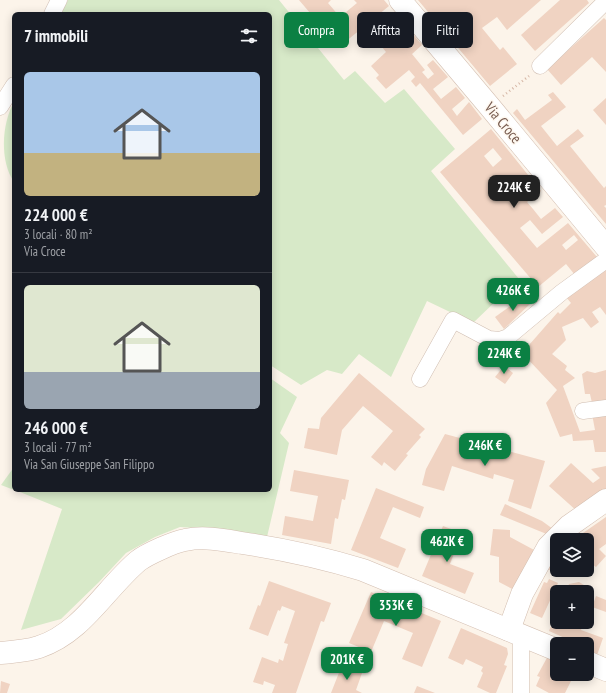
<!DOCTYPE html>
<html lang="it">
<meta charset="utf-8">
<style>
:root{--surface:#171b24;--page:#242831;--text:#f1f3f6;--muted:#9ea1a6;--line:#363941;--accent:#0b8043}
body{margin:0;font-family:"PT Sans Narrow",sans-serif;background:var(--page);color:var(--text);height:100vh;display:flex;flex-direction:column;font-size:15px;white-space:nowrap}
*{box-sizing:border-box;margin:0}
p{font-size:13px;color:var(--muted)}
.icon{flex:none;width:22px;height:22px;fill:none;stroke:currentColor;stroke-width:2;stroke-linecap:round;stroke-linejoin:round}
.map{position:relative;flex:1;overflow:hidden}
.panel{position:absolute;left:12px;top:12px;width:260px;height:480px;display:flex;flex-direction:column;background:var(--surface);border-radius:6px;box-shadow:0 2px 10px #0003}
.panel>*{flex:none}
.hud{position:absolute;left:284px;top:12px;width:262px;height:36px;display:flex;gap:8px}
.controls{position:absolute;left:550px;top:533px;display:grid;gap:8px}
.controls a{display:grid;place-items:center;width:44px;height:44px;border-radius:6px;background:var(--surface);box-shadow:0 2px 10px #0003;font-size:20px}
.price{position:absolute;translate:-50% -34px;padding:0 9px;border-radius:8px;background:var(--accent);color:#fff;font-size:13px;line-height:26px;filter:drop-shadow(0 1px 2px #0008)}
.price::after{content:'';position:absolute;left:50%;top:24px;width:12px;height:9px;margin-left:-6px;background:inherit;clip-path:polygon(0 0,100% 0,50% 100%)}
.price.active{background:#222;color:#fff}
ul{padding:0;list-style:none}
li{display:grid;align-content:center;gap:8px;height:212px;padding:0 12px}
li+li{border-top:1px solid var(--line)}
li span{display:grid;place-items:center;height:124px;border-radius:6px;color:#555}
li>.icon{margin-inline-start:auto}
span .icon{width:72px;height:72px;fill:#fffc;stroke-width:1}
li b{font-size:17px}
h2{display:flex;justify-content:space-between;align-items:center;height:48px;padding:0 12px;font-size:17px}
.pill{padding:0 14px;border-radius:6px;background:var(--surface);box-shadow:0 2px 10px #0003;font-size:14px;line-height:36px}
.pill.active{background:var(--accent);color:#fff}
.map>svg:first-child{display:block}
.green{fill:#d7e9c8}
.building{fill:#f0d3c2;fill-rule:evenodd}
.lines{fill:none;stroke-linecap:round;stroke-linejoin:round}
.street-casing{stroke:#d0beb2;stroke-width:17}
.secondary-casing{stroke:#d3beb0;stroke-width:23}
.path{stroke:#d5b6a5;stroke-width:2.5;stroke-dasharray:1 3;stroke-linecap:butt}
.street{stroke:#fff;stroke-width:16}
.secondary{stroke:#fff;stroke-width:22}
.labels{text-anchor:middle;stroke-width:3;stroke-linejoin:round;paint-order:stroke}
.street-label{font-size:15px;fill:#765a4e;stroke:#fef8f0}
</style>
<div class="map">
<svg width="606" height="693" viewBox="0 0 606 693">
<rect width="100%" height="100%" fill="#fcf4ea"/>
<g class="green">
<path d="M68 0H279L344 80 355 71 385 103 404 89 455 149 431 171 519 279 473 323 427 301 391 377 359 354 342 374 327 370 301 385 270 365V14H61Z"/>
<path d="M14 102V182C0 162 1 125 14 102Z"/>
<path d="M270 378 297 397 280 433 289 443 267 537 211 529 180 527 155 537 126 553 99 582 61 619 21 630 62 509 15 490H270Z"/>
<path d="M14 467V490L1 485Z"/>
</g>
<g class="building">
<path d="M299 0H331L328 3 340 17 357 3 354 0H384L389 6 339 47Z"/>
<path d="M418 0H541L507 30 497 17 482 28 500 50 503 47 517 64 490 86Z"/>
<path d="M560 0H587L589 3 535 51 521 35Z"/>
<path d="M604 18 606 20V72L592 57 561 85 547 69Z"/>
<path d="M404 24 422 45 412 54 425 70 422 72 428 79 434 74 427 65 433 60 448 77 433 89 441 99 456 87 465 98 452 109 457 116 469 102 482 119 463 135 420 83 416 87 411 81 415 77 409 70 386 89 376 78 379 75 371 66 386 52 382 47 394 37 392 34Z"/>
<path d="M553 92 566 107 541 126 557 146 578 129 584 136 570 146 604 188 606 186V205L604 206 606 208V224L513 113 517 109 525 120 552 100 548 95Z"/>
<path d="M606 98V125L593 110Z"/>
<path d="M491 129 541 191 527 202 533 209 541 219 555 208 563 217 542 234 530 220 520 228 537 248 568 223 597 257 575 275 566 264 538 287 440 172ZM493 148 502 159 493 167 484 156ZM574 235 578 240 566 250 562 245Z"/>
<path d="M606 269V315L600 307 592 312 599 322 591 328 583 318 562 327 566 340 552 354 567 366 565 370 575 378 563 386 580 432 595 430 592 414 606 412V452H595L593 440 573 441 572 434 560 437 546 403 557 390 522 353 558 312 560 314 571 303 566 297Z"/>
<path d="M526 295 532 302 504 329 495 317Z"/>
<path d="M504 366 513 373 505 384 495 377Z"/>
<path d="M606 370V405L592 403 590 394H585L582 374 587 371 595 373Z"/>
<path d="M359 373 425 429 419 435 421 437 406 454 408 455 395 471 384 462 382 466 371 457 393 431 363 406 342 430 337 455 304 448 308 428 319 429 321 418Z"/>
<path d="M445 434 545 461 531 509 508 501 514 480 494 474 493 479 452 466 444 491 422 485 426 469Z"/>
<path d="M571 463 593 483 600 478 591 469 606 466V490L578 512 549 486Z"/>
<path d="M294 470 349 480 345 500 342 499 338 519 335 518 331 544 282 535 285 516 313 521 318 496 290 491Z"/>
<path d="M376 488 424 507 420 518 393 507 380 538 406 549 398 568 351 550Z"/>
<path d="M505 504 542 521 553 529 549 535 500 515Z"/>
<path d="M606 517V544L599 549 606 556 596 567 587 560V540H578L583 533Z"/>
<path d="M443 526 462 533 450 564 474 573 465 594 422 576Z"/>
<path d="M493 529 510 530V537L536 551 514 590 499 582V557L490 555Z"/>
<path d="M556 555H557V570H564L561 575 547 569Z"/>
<path d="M549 579 558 583 542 618 530 613 544 582 547 583Z"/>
<path d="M269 581 331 603 324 622 321 621 296 693H272L275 685 264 681 263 685 253 682 262 657 278 663 279 659 283 661 288 644 284 643 295 611 282 606 280 611 278 610 268 636 249 629 258 605 260 606Z"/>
<path d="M579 582 584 585 581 592H565L569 584Z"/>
<path d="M371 592 441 621 422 667 402 659 413 633 384 621 371 652 349 643Z"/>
<path d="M596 596 606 600V612L592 607Z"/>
<path d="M557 611V622H584L581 630 603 638 596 658 587 654V644H575L576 643 549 631Z"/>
<path d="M461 628 507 648 508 654 504 665 507 666 496 693H490L477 687 483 673 481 671 483 667 466 659 463 665 448 658Z"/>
<path d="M548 656 557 661V674H562L572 679 565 693H549L536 686 540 677 537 676Z"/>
<path d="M342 665 362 673 356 690 362 693H331Z"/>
<path d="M1 681 10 684 7 693H0Z"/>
<path d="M417 686 435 693H414Z"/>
</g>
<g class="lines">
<defs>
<g id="street">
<path d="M52 14 59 0"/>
<path d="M540 66 606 1"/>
<path d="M0 107 14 85"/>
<path d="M420 379 453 320 489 339 500 340 508 337 562 292 606 260"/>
<path d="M583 411 606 408"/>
<path d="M521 635V693"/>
</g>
<g id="secondary">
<path d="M400 0 490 107 606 247"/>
<path d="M509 630 522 594 548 547 569 526 606 500"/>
<path d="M0 653C13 652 27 651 39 647 82 633 105 589 138 561 147 554 174 542 185 540 204 536 224 540 242 543 283 549 324 558 363 570L557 650"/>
<path d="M587 662 606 670"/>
</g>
</defs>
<use href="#street" class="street-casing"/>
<use href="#secondary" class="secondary-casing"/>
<path class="path" d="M503 96 529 76"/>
<use href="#street" class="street"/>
<use href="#secondary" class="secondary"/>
</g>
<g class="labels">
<g class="street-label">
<text transform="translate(503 123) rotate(50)" y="5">Via Croce</text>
</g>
</g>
</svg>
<div class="controls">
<a><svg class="icon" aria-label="layers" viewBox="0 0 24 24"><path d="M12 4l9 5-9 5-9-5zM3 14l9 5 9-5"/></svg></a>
<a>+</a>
<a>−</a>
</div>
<b class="price active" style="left:514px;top:209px">224K €</b>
<b class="price" style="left:513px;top:312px">426K €</b>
<b class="price" style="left:504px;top:375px">224K €</b>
<b class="price" style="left:485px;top:467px">246K €</b>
<b class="price" style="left:447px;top:563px">462K €</b>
<b class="price" style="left:396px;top:627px">353K €</b>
<b class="price" style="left:347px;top:681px">201K €</b>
<div class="hud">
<a class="pill active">Compra</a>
<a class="pill">Affitta</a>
<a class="pill">Filtri</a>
</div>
<section class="panel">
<h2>7 immobili<svg class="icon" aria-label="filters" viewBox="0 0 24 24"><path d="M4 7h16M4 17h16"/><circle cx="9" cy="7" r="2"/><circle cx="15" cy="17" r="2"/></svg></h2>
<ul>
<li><span style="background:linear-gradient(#a9c7e8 65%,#c2b280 0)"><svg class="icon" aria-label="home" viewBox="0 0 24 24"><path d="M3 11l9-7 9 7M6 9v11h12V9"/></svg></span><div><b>224 000 €</b><p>3 locali · 80 m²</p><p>Via Croce</p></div></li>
<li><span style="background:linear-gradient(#dfe7d0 70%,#9aa5b1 0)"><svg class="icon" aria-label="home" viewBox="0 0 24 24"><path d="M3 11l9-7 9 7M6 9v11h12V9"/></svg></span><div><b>246 000 €</b><p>3 locali · 77 m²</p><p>Via San Giuseppe San Filippo</p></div></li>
</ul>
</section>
</div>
